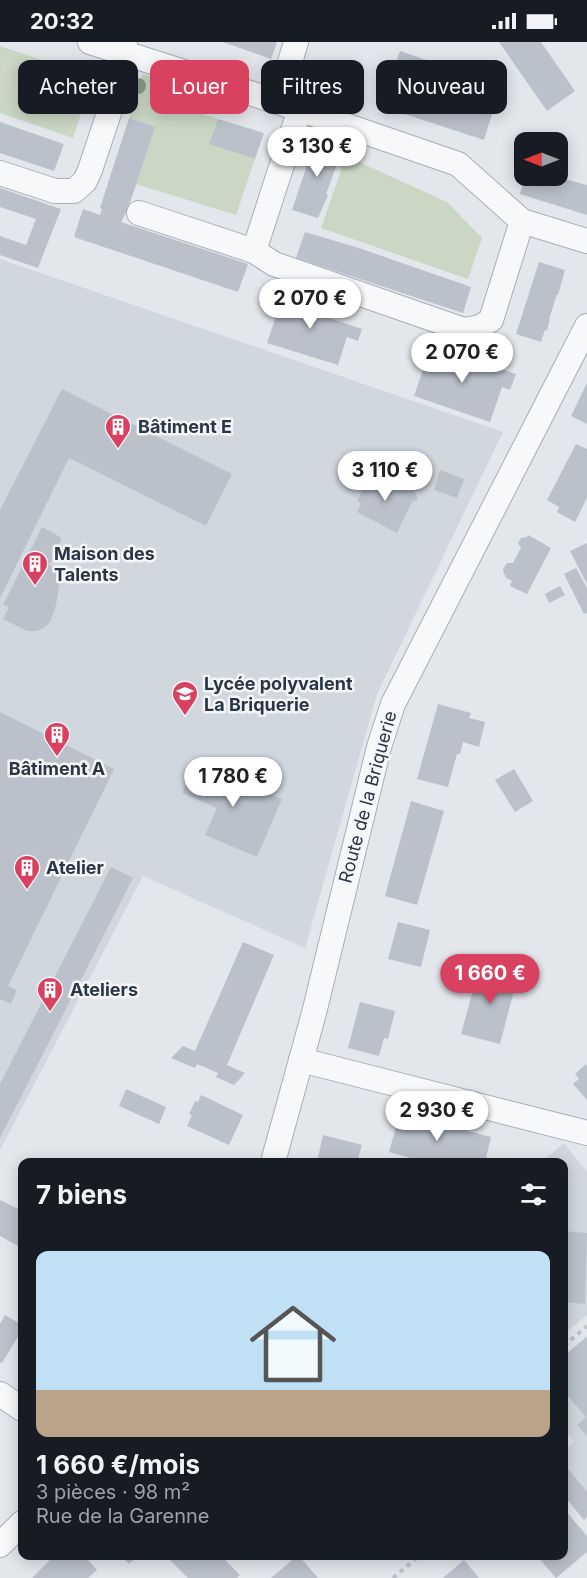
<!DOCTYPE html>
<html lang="fr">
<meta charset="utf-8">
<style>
:root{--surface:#171b24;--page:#242831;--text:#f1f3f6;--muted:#9ea1a6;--line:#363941;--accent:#d94160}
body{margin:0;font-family:Inter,sans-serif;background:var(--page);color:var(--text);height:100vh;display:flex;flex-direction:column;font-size:22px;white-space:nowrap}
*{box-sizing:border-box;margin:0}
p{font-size:20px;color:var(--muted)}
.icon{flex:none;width:33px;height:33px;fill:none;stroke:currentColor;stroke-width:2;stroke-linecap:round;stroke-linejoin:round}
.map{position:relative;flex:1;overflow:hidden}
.panel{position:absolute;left:18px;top:1116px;width:550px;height:402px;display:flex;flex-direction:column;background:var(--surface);border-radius:12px;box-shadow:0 3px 15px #0003}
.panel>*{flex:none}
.guide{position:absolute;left:18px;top:18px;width:552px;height:54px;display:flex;gap:12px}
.needle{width:39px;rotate:270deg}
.controls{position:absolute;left:514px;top:90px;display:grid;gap:12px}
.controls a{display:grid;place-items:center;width:54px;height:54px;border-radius:12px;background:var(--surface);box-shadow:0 3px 15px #0003;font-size:30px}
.price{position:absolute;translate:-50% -51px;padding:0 14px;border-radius:21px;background:#fff;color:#222;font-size:20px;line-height:39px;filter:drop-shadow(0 2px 3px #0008)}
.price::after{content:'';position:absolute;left:50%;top:36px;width:18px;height:14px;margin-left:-9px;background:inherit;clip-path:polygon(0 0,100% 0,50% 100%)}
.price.on{background:var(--accent);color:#fff}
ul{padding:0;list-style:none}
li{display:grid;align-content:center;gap:12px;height:318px;padding:0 18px}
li+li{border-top:2px solid var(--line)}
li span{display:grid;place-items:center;height:186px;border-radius:12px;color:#555}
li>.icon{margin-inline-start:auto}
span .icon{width:108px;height:108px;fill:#fffc;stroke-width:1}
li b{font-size:26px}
h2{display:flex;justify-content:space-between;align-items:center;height:72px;padding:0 18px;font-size:26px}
.chip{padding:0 21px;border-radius:12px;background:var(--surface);box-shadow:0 3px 15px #0003;font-size:21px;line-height:54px}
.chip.on{background:var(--accent);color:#fff}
.status{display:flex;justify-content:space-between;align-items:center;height:42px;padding:0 30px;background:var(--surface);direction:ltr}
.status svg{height:16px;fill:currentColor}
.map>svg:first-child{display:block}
.built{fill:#d1d7df}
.green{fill:#cad7c4}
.building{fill:#bac1cb}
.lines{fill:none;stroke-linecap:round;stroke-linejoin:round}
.minor-casing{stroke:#a7aeb7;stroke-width:26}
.path{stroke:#bdc2c8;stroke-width:4;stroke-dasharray:4.5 4.5;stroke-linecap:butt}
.minor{stroke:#f7f8fa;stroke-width:24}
.tree{fill:#8a9e87}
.labels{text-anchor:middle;stroke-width:5;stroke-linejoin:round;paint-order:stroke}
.poi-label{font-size:18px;font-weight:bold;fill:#293646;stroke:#f4f6f9;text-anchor:start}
.street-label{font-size:18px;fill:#293646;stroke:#f4f6f9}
</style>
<div class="status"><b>20:32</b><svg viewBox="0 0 49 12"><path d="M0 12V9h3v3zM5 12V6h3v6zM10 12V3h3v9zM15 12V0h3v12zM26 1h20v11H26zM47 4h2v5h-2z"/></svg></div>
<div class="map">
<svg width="587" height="1536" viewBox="0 0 587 1536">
<rect width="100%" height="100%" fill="#e3e7ec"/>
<g class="built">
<path d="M0 217 503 390 377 652 305 906 143 834 0 1108Z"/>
<path d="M564 1101 587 1130V1273L564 1292V1120H541Z"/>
<path d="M587 1294V1448L564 1421V1409L574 1400 564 1388V1313Z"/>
</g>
<g class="green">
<path d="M0 4 93 35 73 96 0 71Z"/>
<path d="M143 32 193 50 187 67 218 77 210 102 255 117 236 173 136 142 154 85 129 76Z"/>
<path d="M346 114 447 160 482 196 468 237 321 186Z"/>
</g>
<g class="building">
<path d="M223 0H277L271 17Z"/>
<path d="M499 0H541L575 49 547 69Z"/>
<path d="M400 9 483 37 477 54 394 27Z"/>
<path d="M385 37 433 53V51L445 55 444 56 492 72 484 98 377 63Z"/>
<path d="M129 76 155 85 128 167 121 180 248 222 238 250 74 195 83 167 100 173 102 167 100 166Z"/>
<path d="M218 77 264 91 255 117 209 102Z"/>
<path d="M0 80 64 102 54 129 0 111Z"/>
<path d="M316 96 342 104 338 117H339L326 152 328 153 318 176 292 168Z"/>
<path d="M526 134H553L587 143V173L520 152Z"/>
<path d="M0 146 61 167 38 226 0 213V194L26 203 36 177 0 165Z"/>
<path d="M305 190 359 206 471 245 463 271 296 216Z"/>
<path d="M539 220 565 228 558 253 557 252 549 277H550L547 289 545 288 541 300 516 292Z"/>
<path d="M276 252 283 254 284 252 334 268 332 277 362 287 358 299 347 295 338 323 267 301 278 268 271 266Z"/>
<path d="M435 304 516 332 510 348 502 345 490 380 414 354 429 310 432 311Z"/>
<path d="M587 341V382L571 374Z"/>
<path d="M62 347 232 432 206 484 69 416 0 556V468Z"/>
<path d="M576 402 587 407V456L575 480 557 470 559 465 547 458Z"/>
<path d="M440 428 464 437 457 456 434 448Z"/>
<path d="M372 431 409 449 414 448 418 458 412 460 397 491 357 470 361 461 357 459Z"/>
<path d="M42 485 62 496 49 523 62 527 56 563 50 580 45 585 36 589H27L3 577 9 565 3 563Z"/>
<path d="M528 493 551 506 527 552 510 544 512 539 505 535 506 534 504 532 503 527 507 521H513L514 519 521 506 518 501 521 496 527 495Z"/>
<path d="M587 501V542L570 509Z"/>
<path d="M576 526 587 546V571L584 572 564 532Z"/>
<path d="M560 544 565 553 549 561 545 552Z"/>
<path d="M438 662 471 671 469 676 485 680 479 705 463 700 460 712H457L448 745 417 737Z"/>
<path d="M0 670 114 727 8 944 17 948 11 962 0 957Z"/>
<path d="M195 719 282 757 257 815 205 793 217 766 182 751Z"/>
<path d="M514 727 533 759 515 770 495 738Z"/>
<path d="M411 759 444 769 417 863 385 854Z"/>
<path d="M111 825 133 836 0 1096V1042Z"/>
<path d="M398 880 430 888 421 925 388 917Z"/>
<path d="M243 900 274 913 227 1023 245 1031 234 1043 216 1035 218 1031 197 1022 195 1026 171 1016 183 1004 195 1009Z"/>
<path d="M480 923 518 933 500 1002 461 992Z"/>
<path d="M360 960 395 969 388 997 384 996 379 1014 348 1006Z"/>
<path d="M586 1022 587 1024V1058L573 1042 579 1037 575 1032Z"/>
<path d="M126 1047 166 1065 159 1082 119 1064Z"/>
<path d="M201 1053 243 1073 229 1103 187 1084 192 1073 189 1072 195 1059 198 1060Z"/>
<path d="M400 1071 491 1095 485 1120H408L410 1116 389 1110Z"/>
<path d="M323 1093 362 1103 357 1120H317Z"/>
<path d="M0 1158 22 1169V1206L0 1194Z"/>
<path d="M564 1189 587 1191 585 1262 564 1260Z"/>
<path d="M5 1273 22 1283V1288L2 1321 0 1320V1282Z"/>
<path d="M587 1295V1394L577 1383 586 1375 564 1349V1314Z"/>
<path d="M566 1424 587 1449V1475L584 1478 564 1454Z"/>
<path d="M564 1467 587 1494V1510L556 1536 537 1514H564Z"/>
<path d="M49 1514H90L88 1518 97 1528 88 1536H32L49 1519Z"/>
<path d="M121 1514H137L129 1522Z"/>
<path d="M166 1514H221L240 1533 237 1536H188Z"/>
<path d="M297 1514H299L318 1536H271Z"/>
<path d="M464 1518 479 1536H443Z"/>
</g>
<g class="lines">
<defs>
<g id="minor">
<path d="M90 0 278 60 458 122 522 179 587 199"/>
<path d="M278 60 296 0"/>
<path d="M0 131 55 149H74L85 139 90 128 119 41 122 10 125 0"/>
<path d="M139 171 254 209 274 222 464 288 480 285 491 278 522 179"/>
<path d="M254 209 300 67"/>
<path d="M301 1018 587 1091"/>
<path d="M273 1120 314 971 379 705 393 662 587 284"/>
<path d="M0 1352 22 1367"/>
<path d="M0 1503 22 1481"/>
</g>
</defs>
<use href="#minor" class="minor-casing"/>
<g class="path">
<path d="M564 1304 587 1284"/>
<path d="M393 1536 419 1514"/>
</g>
<use href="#minor" class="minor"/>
</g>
<circle class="tree" cx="138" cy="44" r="8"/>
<defs>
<symbol id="building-pin" viewBox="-11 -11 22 30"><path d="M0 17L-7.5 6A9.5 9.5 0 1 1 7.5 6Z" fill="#d94160" stroke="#f4f6f9"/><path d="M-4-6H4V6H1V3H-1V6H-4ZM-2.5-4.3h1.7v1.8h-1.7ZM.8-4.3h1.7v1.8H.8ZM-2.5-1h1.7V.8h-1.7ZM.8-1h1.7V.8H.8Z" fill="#fff"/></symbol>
<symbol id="school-pin" viewBox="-11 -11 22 30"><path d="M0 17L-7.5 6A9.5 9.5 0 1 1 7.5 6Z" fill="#d94160" stroke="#f4f6f9"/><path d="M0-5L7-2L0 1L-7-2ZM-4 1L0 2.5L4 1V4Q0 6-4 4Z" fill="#fff"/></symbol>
</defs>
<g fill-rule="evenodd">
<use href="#building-pin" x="103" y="370" width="30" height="40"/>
<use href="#building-pin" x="20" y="507" width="30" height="40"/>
<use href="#school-pin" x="170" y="637" width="30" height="40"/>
<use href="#building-pin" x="42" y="678" width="30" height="40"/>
<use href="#building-pin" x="12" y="811" width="30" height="40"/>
<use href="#building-pin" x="35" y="933" width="30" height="40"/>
</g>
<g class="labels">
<g class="poi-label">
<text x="138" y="391">Bâtiment E</text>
<text x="54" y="518">Maison des<tspan x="54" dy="21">Talents</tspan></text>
<text x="204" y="648">Lycée polyvalent<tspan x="204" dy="21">La Briquerie</tspan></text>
<text x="57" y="733" text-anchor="middle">Bâtiment A</text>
<text x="46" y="832">Atelier</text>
<text x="70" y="954">Ateliers</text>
</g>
<g class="street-label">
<text transform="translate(368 755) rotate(-75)" y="6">Route de la Briquerie</text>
</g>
</g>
</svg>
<div class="controls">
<a><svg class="needle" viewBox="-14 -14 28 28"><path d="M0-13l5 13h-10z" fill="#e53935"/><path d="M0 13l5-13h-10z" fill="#9ea1a6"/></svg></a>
</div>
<b class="price" style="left:317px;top:136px">3 130 €</b>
<b class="price" style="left:310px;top:288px">2 070 €</b>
<b class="price" style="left:462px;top:342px">2 070 €</b>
<b class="price" style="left:385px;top:460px">3 110 €</b>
<b class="price" style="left:233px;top:766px">1 780 €</b>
<b class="price on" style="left:490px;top:963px">1 660 €</b>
<b class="price" style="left:437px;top:1100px">2 930 €</b>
<div class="guide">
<a class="chip">Acheter</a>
<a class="chip on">Louer</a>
<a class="chip">Filtres</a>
<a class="chip">Nouveau</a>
</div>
<section class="panel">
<h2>7 biens<svg class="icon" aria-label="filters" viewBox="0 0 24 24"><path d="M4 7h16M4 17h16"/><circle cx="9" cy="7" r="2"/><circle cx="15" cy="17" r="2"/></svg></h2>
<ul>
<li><span style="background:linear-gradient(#bfe0f5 75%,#b9a48a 0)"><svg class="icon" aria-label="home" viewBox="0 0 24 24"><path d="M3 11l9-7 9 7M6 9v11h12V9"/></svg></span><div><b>1 660 €/mois</b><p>3 pièces · 98 m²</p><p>Rue de la Garenne</p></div></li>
</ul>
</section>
</div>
